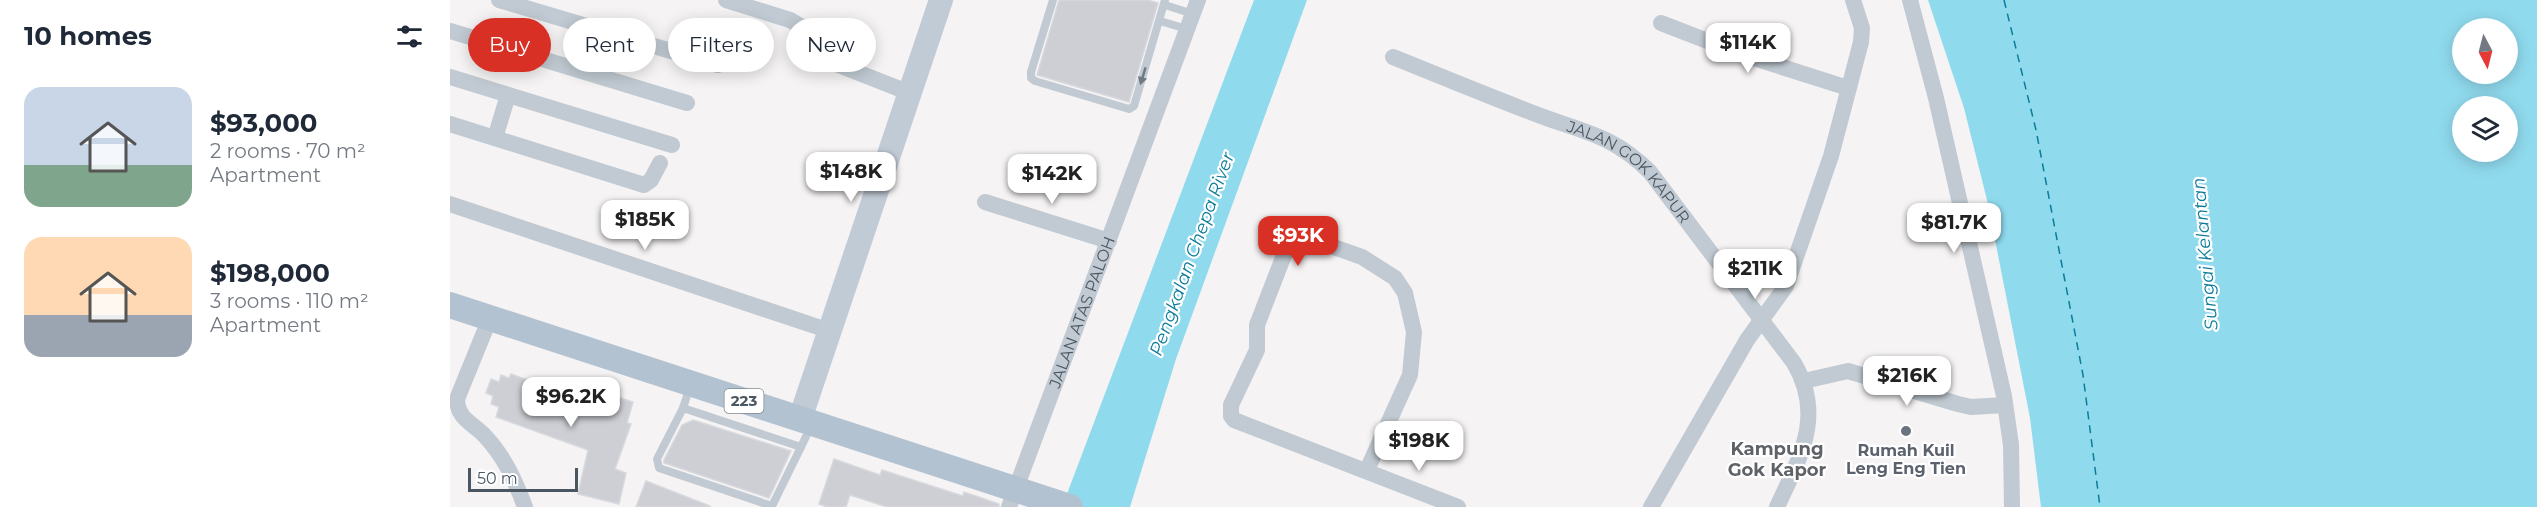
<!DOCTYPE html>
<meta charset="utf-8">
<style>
:root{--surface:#fff;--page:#f6f6f7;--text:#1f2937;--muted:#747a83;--accent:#d93025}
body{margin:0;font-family:Montserrat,sans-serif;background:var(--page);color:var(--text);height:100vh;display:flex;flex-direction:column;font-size:22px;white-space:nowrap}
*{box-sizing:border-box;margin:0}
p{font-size:20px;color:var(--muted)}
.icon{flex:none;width:33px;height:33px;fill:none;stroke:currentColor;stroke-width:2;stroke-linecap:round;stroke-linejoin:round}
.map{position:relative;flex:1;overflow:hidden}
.sheet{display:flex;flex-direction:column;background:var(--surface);width:450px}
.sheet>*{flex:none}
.hud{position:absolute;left:18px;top:18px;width:570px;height:54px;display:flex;gap:12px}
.needle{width:39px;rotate:173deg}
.tools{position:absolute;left:2002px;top:18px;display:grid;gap:12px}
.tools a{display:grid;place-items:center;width:66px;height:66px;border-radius:50%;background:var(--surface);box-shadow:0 3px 15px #0003;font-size:30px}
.scale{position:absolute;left:18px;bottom:15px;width:110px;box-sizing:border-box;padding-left:6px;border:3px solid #4a5661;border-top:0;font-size:16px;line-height:21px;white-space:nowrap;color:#4a5661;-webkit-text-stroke:4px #fff;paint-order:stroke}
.price{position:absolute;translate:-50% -51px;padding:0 14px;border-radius:12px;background:#fff;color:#222;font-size:20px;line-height:39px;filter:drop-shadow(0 2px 3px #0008)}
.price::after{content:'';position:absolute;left:50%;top:36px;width:18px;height:14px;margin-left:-9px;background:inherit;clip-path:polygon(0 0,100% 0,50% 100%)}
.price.on{background:var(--accent);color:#fff}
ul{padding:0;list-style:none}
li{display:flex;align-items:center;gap:18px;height:150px;padding:0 24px}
li span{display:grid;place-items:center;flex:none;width:168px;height:120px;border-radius:18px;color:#555}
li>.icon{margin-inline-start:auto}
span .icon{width:72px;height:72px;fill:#fffc;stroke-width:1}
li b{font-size:26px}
h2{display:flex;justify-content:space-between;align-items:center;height:72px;padding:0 24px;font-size:26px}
.pill{padding:0 21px;border-radius:27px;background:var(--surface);box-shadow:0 3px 15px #0003;font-size:21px;line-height:54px}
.pill.on{background:var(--accent);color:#fff}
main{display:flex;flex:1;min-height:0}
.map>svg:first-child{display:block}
.water{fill:#90daee;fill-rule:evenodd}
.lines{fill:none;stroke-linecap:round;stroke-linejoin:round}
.ferry{stroke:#0c7c9b;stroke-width:1.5;stroke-dasharray:8 6;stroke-linecap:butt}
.building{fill:#cdcfd5;stroke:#d7d9de;stroke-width:1.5}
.service{stroke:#c1cad2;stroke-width:8}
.minor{stroke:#c1cad2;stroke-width:16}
.secondary{stroke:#c1cbd6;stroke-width:24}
.primary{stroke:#b3c2d1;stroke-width:26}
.oneway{fill:#6e7983}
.worship-dot{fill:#6b7280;stroke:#fff;stroke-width:2}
.labels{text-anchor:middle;stroke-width:4.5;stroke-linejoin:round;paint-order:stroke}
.shield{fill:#fff;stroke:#808990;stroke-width:1.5}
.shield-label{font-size:15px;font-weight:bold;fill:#4a5661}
.street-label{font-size:16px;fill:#4a5661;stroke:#fff}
.worship-label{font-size:16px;font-weight:bold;fill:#5b616d;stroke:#fff}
.water-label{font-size:18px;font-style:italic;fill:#0c7c9b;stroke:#fff}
.neighbourhood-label{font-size:18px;font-weight:bold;fill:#5f6368;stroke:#fff}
</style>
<main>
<section class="sheet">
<h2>10 homes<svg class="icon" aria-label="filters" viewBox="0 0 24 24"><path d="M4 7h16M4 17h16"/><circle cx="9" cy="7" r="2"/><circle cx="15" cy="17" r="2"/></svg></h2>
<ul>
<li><span style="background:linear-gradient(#c9d6e8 65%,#7fa58c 0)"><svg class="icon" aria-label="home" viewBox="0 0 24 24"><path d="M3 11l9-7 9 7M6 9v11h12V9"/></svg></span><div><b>$93,000</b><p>2 rooms · 70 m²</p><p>Apartment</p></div></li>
<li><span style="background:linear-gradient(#ffd9b3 65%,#9aa5b1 0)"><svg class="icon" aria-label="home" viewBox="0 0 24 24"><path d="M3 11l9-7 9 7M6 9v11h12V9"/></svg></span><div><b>$198,000</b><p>3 rooms · 110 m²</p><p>Apartment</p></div></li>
</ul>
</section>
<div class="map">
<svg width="2087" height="507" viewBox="0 0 2087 507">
<rect width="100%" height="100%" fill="#f5f3f3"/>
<g class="water">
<path d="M804 0H857L726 359 680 507H612Z"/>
<path d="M1478 0H2087V507H1591L1580 418 1538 204 1514 108ZM2013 28H2058V74H2013ZM2013 106H2058V152H2013Z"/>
</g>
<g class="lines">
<path class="ferry" d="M1554 0 1586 130 1633 375 1650 507"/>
</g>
<g class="building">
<path d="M609 0H698L708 3 679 102 587 75Z"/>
<path d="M61 374 153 408 158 394 183 402 177 423 181 424 165 469 176 473 169 504 128 494 138 450 46 417 49 407 41 404 43 396 36 393 41 379 49 382 51 375 59 378Z"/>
<path d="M243 420 341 451 319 498 214 463V460L232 425Z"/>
<path d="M384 459 430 475 432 470 513 496 514 492 549 504V507H437L400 495 396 507H377L369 504Z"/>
<path d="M196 481 260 506V507H186Z"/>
</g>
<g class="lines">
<g class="service">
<path d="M603 0 581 72V78L585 81 679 109 684 106 715 0"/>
<path d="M715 5 743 14"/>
<path d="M710 21 737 29"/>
<path d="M240 387 233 408 351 447 361 426"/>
<path d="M233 408 207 459 209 468 322 506 351 447"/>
</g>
<g class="minor">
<path d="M49 0 268 65"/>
<path d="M276 0 340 20 352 27 358 34 371 58 460 93"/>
<path d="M1460 0 1486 98 1554 396 1561 445 1562 507"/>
<path d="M1211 23 1291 54 1398 88"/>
<path d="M0 31 237 103"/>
<path id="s1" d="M943 57C990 76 1036 95 1083 113 1131 132 1161 133 1200 172L1344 363C1375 416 1350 457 1327 507"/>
<path d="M0 77 222 145"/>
<path d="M0 124 194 185 201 180 210 163"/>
<path d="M45 138 58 95"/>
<path d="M535 202 659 241"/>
<path d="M0 204 380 331"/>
<path d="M40 318 7 399C7 418 22 423 34 435 54 456 65 480 75 507"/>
<path d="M1354 381 1398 371 1508 404 1521 407 1555 405"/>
<path d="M917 470 960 375 964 332 955 293 945 278 912 257 867 241 848 240 836 250 807 325V350L781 405V416L784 420 1008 507"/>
<path id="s2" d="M559 507 748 0"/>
<path d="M1201 507 1297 340 1336 286 1381 156 1411 42 1412 28 1403 0"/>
</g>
<path class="secondary" d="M350 419 491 0"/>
<path class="primary" d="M0 305 620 507"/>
</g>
<defs><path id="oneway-solid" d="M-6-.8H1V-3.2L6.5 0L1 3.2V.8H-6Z" transform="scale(1.5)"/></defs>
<use class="oneway" href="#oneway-solid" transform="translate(693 76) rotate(107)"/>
<circle class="worship-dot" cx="1456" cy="431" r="6"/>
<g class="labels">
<rect class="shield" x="274.5" y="389" width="39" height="24" rx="4.5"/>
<g class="shield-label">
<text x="294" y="406">223</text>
</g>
<g class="street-label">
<text dy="6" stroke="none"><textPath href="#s1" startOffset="266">JALAN GOK KAPUR</textPath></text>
<text dy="6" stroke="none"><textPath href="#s2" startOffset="208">JALAN ATAS PALOH</textPath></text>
</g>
<g class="worship-label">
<text x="1456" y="456">Rumah Kuil<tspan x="1456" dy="18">Leng Eng Tien</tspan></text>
</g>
<g class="water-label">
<text transform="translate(742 254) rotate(-70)" y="6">Pengkalan Chepa River</text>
<text transform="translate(1755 254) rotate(-95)" y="6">Sungai Kelantan</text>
</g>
<g class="neighbourhood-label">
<text x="1327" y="455">Kampung<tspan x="1327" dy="21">Gok Kapor</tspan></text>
</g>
</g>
</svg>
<div class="tools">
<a><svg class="needle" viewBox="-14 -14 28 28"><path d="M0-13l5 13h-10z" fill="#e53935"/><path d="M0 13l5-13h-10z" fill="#747a83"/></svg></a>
<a><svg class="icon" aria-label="layers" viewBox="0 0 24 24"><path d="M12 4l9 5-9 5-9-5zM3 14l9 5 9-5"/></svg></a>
</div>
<div class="scale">50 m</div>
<b class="price" style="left:1298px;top:74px">$114K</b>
<b class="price" style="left:401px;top:203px">$148K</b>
<b class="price" style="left:602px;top:205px">$142K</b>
<b class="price" style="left:195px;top:251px">$185K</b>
<b class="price" style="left:1504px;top:254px">$81.7K</b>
<b class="price on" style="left:848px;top:267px">$93K</b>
<b class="price" style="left:1305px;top:300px">$211K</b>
<b class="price" style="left:1457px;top:407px">$216K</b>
<b class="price" style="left:121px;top:428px">$96.2K</b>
<b class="price" style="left:969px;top:472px">$198K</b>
<div class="hud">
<a class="pill on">Buy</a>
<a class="pill">Rent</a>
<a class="pill">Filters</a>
<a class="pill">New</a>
</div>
</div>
</main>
